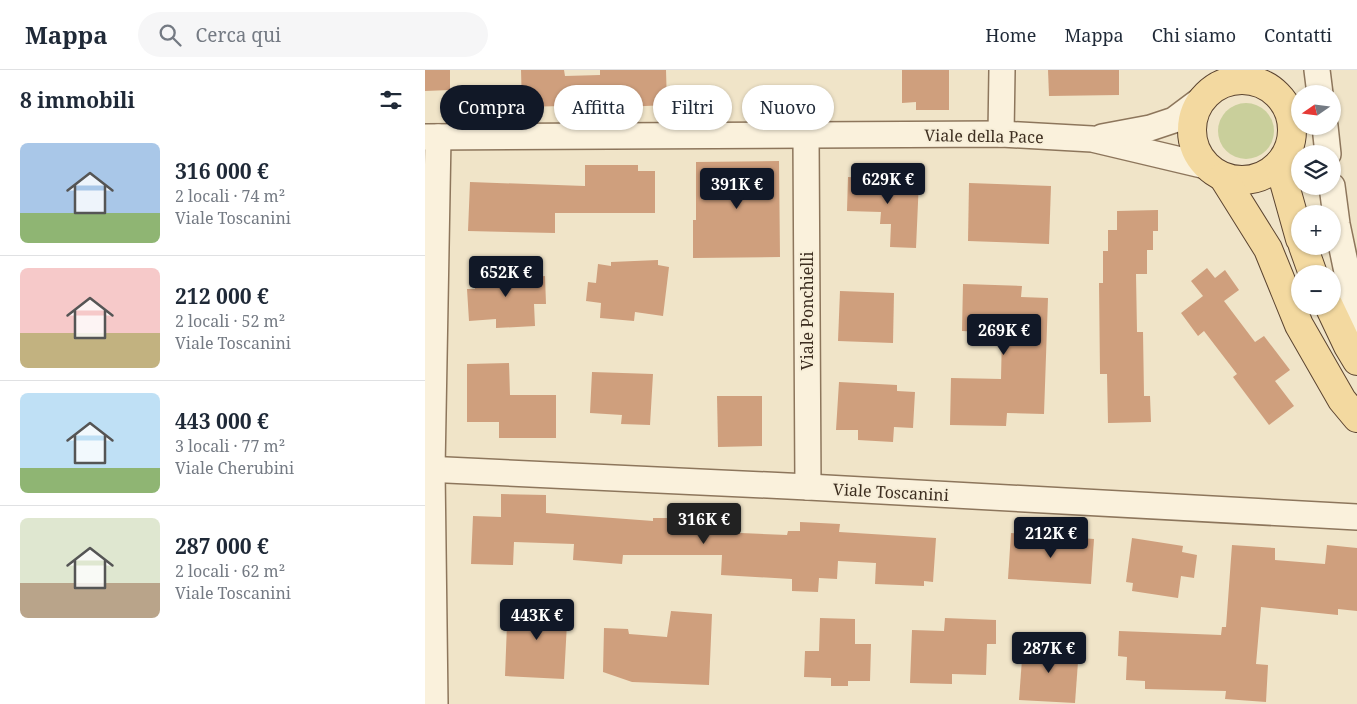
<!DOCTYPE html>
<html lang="it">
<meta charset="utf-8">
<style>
:root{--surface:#fff;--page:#f6f6f7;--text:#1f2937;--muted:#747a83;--line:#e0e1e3;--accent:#111827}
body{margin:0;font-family:"Noto Serif",serif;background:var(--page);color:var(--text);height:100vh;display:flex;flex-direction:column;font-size:19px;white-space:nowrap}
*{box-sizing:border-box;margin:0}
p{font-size:16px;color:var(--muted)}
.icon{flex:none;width:28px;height:28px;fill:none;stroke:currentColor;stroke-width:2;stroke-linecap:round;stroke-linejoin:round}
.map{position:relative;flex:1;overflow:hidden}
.side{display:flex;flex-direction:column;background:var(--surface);width:425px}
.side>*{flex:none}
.top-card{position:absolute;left:15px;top:15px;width:475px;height:45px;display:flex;gap:10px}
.needle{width:32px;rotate:256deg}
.tools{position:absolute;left:866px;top:15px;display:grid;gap:10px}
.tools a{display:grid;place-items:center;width:50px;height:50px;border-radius:50%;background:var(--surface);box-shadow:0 1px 4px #0004;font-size:25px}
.price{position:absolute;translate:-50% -42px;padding:0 11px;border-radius:5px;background:var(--accent);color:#fff;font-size:16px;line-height:32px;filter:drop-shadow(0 1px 2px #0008)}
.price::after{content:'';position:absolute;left:50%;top:30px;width:15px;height:11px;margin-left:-8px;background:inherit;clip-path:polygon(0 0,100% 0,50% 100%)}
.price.on{background:#222;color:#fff}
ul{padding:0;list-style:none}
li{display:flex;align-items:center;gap:15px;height:125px;padding:0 20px}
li+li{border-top:1px solid var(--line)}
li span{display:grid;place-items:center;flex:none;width:140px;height:100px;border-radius:8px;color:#555}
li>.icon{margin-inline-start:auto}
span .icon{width:60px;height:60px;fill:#fffc;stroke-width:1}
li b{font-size:21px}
h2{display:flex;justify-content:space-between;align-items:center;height:60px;padding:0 20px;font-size:21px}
.tag{padding:0 18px;border-radius:22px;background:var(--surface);box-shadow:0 1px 4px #0004;font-size:18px;line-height:45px}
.tag.on{background:var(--accent);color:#fff}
header{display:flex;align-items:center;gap:30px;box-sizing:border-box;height:70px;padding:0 25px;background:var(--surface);border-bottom:1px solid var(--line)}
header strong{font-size:24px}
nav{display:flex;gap:28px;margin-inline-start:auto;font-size:18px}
.search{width:350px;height:45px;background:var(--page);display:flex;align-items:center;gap:12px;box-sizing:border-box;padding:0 18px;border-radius:28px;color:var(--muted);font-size:19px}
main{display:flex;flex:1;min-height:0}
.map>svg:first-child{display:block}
.green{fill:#c9cf9b}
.building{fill:#cf9f7d}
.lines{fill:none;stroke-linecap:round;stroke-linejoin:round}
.minor-casing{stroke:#8d765c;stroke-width:28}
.major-casing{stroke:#5b4430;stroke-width:30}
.minor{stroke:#faf1dc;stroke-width:25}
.major{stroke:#f3d9a0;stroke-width:28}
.labels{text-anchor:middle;stroke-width:4;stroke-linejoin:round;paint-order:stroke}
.street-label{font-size:16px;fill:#3d2e20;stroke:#f7eed8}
</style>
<header>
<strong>Mappa</strong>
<div class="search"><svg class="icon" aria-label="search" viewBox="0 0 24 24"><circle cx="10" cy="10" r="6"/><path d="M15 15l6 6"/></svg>Cerca qui</div>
<nav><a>Home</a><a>Mappa</a><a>Chi siamo</a><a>Contatti</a></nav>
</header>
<main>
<section class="side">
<h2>8 immobili<svg class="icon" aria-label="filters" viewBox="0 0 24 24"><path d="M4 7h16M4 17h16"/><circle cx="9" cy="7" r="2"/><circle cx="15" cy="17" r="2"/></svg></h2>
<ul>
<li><span style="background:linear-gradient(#a9c7e8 70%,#8fb573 0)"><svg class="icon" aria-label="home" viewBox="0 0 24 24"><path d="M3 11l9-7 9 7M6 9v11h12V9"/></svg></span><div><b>316 000 €</b><p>2 locali · 74 m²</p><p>Viale Toscanini</p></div></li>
<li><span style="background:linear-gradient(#f6c9c9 65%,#c2b280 0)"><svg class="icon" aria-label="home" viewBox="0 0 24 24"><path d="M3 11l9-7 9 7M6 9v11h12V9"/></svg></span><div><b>212 000 €</b><p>2 locali · 52 m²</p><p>Viale Toscanini</p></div></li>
<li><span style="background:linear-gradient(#bfe0f5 75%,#8fb573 0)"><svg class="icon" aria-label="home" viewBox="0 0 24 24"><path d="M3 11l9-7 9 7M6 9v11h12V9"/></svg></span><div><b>443 000 €</b><p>3 locali · 77 m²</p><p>Viale Cherubini</p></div></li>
<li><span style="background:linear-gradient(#dfe7d0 65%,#b9a48a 0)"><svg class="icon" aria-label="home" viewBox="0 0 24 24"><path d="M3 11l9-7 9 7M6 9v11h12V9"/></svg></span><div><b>287 000 €</b><p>2 locali · 62 m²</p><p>Viale Toscanini</p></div></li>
</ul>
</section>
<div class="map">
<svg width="932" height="634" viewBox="0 0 932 634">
<rect width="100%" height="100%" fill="#f0e4c8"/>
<circle class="green" cx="821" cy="61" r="28"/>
<g class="building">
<path d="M0 0H25V20L0 21Z"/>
<path d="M96 0H139L140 6 175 5V0H241L242 35 177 38V35L97 37Z"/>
<path d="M477 0H524V40H491V32L477 33Z"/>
<path d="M623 0H694V25L624 26Z"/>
<path d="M354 91 355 187 268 188V150H271V92Z"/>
<path d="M160 95H213V101H230V143H130V163L43 161 45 112 160 116Z"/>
<path d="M423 107 494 110 491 178 465 177 466 154H455L456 142 422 141Z"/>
<path d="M544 113 626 116 624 174 543 171Z"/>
<path d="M733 140V161H728V180H722V204H711L712 262H718L719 326H725L726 352 683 353 682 304H675L674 213H678V181H683V160H692V141Z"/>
<path d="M233 190V195L244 197 238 246 210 242 209 251 175 248 176 233 161 231 163 212 171 213 173 194 186 196V192Z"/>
<path d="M89 196 90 208 120 206 121 234H109L110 256 71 258V249L44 251 42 219H50L49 203 68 202V197Z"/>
<path d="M782 198 790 208 800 200 814 220 799 231 830 272 839 266 865 300 850 311 869 336 844 355 808 307 812 304 779 261 773 266 756 243 778 226 766 211Z"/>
<path d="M538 214 597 216 596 227 623 228 619 344 582 343 581 356 525 355 526 308 576 309 577 263 537 261Z"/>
<path d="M415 221 469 223 468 273 413 271Z"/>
<path d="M84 293 85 325H131V368H74V352H42V294Z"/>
<path d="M167 302 228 304 225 355 196 354 197 345 165 343Z"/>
<path d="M414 312 472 315V321L490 322 488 358 469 357 468 372 433 370V360H411Z"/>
<path d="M292 326H337V376L293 377Z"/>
<path d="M76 424 121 425V443L228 451V448H247V442H271V461L362 465 363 461H375V452L415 454 414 462 511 468 508 512 499 511V516L450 514 451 493 413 491 412 509 394 508 393 522 367 521V509L296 505 297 485H198L197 494 148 490 149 474 89 472 88 495 46 494 48 446 76 447Z"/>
<path d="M586 463 669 469 666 514 583 509Z"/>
<path d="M707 468 758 476 757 482 772 485 769 508 756 506 753 528 707 521 708 513 701 512Z"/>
<path d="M807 475 850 478V490L900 494 902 475 932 478V541L913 539V545L836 537 831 594 843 595 841 632 800 629 801 621 720 619V611L701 610 702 587 693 586 694 561 796 565 797 557H801Z"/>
<path d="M91 532 143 534 139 609 80 606 82 554H90Z"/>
<path d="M246 541 287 544 284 615 207 612 178 602 179 558 203 559 204 564 242 567Z"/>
<path d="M395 548 430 549V574H446L445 611H423V616H406V608L379 607 380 581H394Z"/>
<path d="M520 548 571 550V574H562L561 605 527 604V614L485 613 487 560 519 561Z"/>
<path d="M598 575 654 578 650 633 594 630Z"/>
</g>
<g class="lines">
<defs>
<g id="minor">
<path d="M892 0 895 24"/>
<path d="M900 56 903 84"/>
<path d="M576 64 577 0"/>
<path d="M381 66 383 417"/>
<path d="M0 67 576 64 667 69 781 96"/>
<path d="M677 67 725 58 749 50 777 29"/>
<path d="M907 116 912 154 932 250"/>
<path d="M0 399 383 417 932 447"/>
<path d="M10 634 7 399 13 67"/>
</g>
<g id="major">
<circle cx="817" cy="60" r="50"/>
<path d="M854 94 875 169"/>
<path d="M798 107 843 179 874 255 917 330 932 348"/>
<path d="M878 176 888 204"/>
<path d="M904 236 923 276 932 291"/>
</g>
</defs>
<use href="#minor" class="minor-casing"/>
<use href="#major" class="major-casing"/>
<use href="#minor" class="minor"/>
<use href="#major" class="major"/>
</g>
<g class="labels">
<g class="street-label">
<text transform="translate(559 66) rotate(1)" y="6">Viale della Pace</text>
<text transform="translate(382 241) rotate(-90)" y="6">Viale Ponchielli</text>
<text transform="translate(466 422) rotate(3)" y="6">Viale Toscanini</text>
</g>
</g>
</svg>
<div class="tools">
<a><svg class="needle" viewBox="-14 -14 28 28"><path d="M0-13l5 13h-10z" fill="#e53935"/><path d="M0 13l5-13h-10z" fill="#747a83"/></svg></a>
<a><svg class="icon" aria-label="layers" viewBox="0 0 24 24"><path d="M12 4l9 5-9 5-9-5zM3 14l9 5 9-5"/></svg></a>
<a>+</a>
<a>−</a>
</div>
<b class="price" style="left:463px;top:135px">629K €</b>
<b class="price" style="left:312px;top:140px">391K €</b>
<b class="price" style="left:81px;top:228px">652K €</b>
<b class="price" style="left:579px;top:286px">269K €</b>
<b class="price on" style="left:279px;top:475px">316K €</b>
<b class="price" style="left:626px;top:489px">212K €</b>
<b class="price" style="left:112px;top:571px">443K €</b>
<b class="price" style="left:624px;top:604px">287K €</b>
<div class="top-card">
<a class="tag on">Compra</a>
<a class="tag">Affitta</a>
<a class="tag">Filtri</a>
<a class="tag">Nuovo</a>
</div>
</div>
</main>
